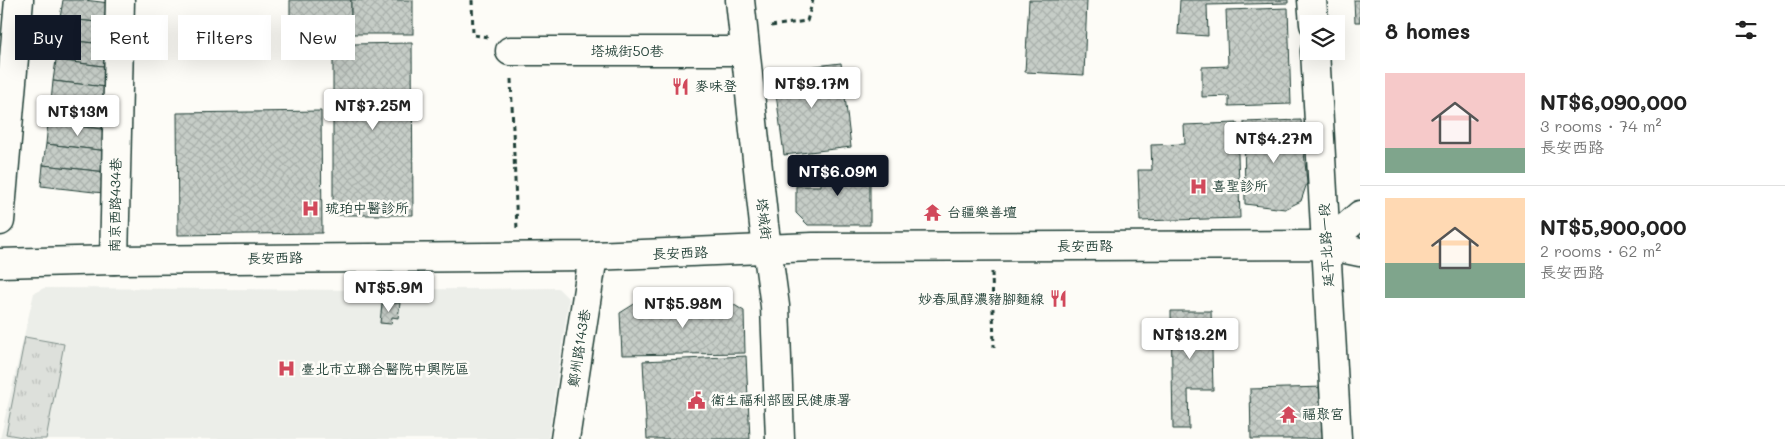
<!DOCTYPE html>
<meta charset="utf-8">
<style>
:root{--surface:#fff;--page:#f2f2f2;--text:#222;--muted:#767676;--line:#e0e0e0;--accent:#111827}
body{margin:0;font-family:Mali,"LXGW WenKai TC",sans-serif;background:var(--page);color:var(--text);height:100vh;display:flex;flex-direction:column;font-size:19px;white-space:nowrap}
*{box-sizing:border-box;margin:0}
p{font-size:16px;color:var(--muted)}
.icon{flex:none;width:28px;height:28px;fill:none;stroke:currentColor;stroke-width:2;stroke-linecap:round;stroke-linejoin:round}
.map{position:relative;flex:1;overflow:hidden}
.sheet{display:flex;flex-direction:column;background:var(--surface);width:425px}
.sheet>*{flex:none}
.hud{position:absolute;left:15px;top:15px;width:475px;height:45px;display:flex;gap:10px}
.fabs{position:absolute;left:1300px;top:15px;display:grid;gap:10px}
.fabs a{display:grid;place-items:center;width:45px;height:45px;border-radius:0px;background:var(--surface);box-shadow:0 5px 20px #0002;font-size:25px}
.price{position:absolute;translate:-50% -42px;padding:0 11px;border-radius:5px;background:#fff;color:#222;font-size:16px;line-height:32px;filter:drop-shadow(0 1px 2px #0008)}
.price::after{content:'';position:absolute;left:50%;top:30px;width:15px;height:11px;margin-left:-8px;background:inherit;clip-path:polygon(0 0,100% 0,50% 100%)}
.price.selected{background:var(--accent);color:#fff}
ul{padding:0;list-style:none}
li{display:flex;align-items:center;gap:15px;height:125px;padding:0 25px}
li+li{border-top:1px solid var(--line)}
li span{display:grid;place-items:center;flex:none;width:140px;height:100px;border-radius:0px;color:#555}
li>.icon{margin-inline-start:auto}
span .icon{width:60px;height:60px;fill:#fffc;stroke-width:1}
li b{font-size:21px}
h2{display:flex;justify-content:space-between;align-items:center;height:60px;padding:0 25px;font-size:21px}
.chip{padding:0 18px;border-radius:0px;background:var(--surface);box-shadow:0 5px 20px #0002;font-size:18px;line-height:45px}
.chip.selected{background:var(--accent);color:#fff}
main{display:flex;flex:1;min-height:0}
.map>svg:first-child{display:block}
.built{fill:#eceee9}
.grass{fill:url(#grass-tufts);stroke:#7e8e88}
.building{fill:url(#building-cross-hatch);stroke:#1f3d34}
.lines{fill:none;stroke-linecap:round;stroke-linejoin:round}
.minor-casing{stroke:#1f3d34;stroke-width:31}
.path{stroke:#1f3d34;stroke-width:3;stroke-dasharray:5 4;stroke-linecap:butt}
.minor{stroke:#fdfcf7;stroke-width:28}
.labels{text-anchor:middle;stroke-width:5;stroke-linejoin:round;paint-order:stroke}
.street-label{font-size:14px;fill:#1f3d34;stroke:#fdfcf7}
.poi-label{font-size:14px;fill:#1f3d34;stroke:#fdfcf7;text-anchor:start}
</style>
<main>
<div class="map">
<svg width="1360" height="439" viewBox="0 0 1360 439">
<defs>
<pattern id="grass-tufts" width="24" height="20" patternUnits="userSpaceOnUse" patternTransform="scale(1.25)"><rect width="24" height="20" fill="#dde0db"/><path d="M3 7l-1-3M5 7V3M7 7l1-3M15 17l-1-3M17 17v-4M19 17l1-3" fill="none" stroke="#bdc1bd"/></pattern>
<pattern id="building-cross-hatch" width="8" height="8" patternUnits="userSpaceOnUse" patternTransform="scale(1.25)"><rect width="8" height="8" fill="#c6cdc7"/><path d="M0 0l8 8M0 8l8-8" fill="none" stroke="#aab1ac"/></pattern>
</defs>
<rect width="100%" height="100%" fill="#fdfcf7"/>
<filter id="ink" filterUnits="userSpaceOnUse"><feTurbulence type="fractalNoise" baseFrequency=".02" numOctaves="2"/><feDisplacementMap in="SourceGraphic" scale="10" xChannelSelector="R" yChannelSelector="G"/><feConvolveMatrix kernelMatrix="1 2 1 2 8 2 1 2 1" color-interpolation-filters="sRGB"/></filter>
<g filter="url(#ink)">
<path class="built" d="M44 288 368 290 558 288 569 299 548 439H0L34 293Z"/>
<path class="grass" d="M25 337 64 344 46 439H33L6 434Z"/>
<g class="building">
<path d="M63 0H85L125 5 123 25 60 18Z"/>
<rect x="290" y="0" width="61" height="34"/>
<rect x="351" y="0" width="62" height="34"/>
<path d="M1029 0H1087L1084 75 1025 72Z"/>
<path d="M1180 0H1288V3L1207 5 1208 36 1178 34Z"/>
<path d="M1354 0H1360V22H1355Z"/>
<path d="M1288 8 1291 104 1229 106V96L1202 97V67L1228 66 1226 10Z"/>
<path d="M60 18 123 25 120 46 58 39Z"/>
<path d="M58 39 120 46 118 68 56 60Z"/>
<path d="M412 43 413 215H333V60H352V44Z"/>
<path d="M56 60 118 68 115 88 53 81Z"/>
<path d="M841 63 851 147 784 155 773 71Z"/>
<path d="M53 81 115 88 113 109 51 102Z"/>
<path d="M51 102 113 109 111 130 48 123Z"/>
<path d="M321 111 322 233 178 235 177 113Z"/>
<path d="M1301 120 1307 183 1301 201 1285 209 1245 204 1244 122Z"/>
<path d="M48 123 111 130 108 151 46 144Z"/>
<path d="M1237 123 1240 218 1140 221 1138 170H1152L1151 145 1185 144 1184 125Z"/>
<path d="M46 144 108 151 106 172 43 165Z"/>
<path d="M851 156 870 157V225H808L796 213V186H821V177H837L836 165H849Z"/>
<path d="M43 165 106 172 103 193 41 186Z"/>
<path d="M728 301 744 311 745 353 622 355 620 313 636 303Z"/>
<path d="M400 303 398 318 392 317 391 324 380 323 382 304Z"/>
<path d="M1171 311H1211L1213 390H1188L1189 429H1173Z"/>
<path d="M746 356 750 439H647L643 361Z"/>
<path d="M1325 387 1326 439H1251L1250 389Z"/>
</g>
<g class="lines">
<defs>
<g id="minor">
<path d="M740 0 764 225 775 306 780 439"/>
<path d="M1312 0 1314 24"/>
<path d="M510 51H744"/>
<path d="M1315 51 1337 439"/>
<path d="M0 221 19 0"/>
<path d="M1326 245 1360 215"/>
<path d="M114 260 120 0"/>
<path d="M0 263 114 260 593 256 813 247 1326 245 1360 252"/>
<path d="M565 439 593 256"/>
</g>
</defs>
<use href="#minor" class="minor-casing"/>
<g class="path">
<path d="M472 0 473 35 488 37"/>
<path d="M771 26 807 21 813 0"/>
<path d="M511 79 517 230"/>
<path d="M992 272 994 347"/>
</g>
<use href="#minor" class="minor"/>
</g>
</g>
<defs>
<symbol id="restaurant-bare" viewBox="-9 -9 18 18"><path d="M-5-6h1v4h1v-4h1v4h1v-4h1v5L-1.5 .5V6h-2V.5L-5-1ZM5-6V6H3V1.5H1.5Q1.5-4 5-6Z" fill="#d1495b" stroke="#fdfcf7" stroke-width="2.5" paint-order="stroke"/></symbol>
<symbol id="hospital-bare" viewBox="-9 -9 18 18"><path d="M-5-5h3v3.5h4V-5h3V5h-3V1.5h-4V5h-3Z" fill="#d1495b" stroke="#fdfcf7" stroke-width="2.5" paint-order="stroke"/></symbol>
<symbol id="temple-bare" viewBox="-9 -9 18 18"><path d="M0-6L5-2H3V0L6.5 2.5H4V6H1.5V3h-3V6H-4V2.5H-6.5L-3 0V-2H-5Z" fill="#d1495b" stroke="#fdfcf7" stroke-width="2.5" paint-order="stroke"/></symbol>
<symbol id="civic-bare" viewBox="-9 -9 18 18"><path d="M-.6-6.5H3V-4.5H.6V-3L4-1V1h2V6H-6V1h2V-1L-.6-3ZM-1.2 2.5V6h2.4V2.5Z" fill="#d1495b" stroke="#fdfcf7" stroke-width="2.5" paint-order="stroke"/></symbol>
</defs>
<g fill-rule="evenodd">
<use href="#restaurant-bare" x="668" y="74" width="25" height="25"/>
<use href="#hospital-bare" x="1186" y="174" width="25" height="25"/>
<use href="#hospital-bare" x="298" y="196" width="25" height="25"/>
<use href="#temple-bare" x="920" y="200" width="25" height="25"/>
<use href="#restaurant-bare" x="1046" y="286" width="25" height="25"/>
<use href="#hospital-bare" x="274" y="356" width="25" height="25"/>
<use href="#civic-bare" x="684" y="388" width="25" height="25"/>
<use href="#temple-bare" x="1276" y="402" width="25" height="25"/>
</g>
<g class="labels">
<g class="street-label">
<text x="627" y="56">塔城街50巷</text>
<text transform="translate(115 205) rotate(-89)" y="5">南京西路434巷</text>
<text transform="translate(764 219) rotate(83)" y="5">塔城街</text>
<text transform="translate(1326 245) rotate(-93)" y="5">延平北路一段</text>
<text x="1085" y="251">長安西路</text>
<text transform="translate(680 253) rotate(-2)" y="5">長安西路</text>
<text transform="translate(275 258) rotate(-1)" y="5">長安西路</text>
<text transform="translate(579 348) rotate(-81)" y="5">鄭州路143巷</text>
</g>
<g class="poi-label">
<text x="695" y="91">麥味登</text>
<text x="1212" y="191">喜聖診所</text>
<text x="325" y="213">琥珀中醫診所</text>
<text x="947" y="217">台疆樂善壇</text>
<text x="1044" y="304" text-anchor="end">妙春風醇濃豬腳麵線</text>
<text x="301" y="374">臺北市立聯合醫院中興院區</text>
<text x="711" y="405">衛生福利部國民健康署</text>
<text x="1302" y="419">福聚宮</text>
</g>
</g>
</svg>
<div class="fabs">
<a><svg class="icon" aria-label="layers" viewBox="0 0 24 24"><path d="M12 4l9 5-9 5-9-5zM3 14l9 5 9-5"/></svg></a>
</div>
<b class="price" style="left:812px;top:109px">NT$9.17M</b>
<b class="price" style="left:373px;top:131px">NT$7.25M</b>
<b class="price" style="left:78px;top:137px">NT$13M</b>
<b class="price" style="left:1274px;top:164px">NT$4.27M</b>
<b class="price selected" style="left:838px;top:197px">NT$6.09M</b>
<b class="price" style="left:389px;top:313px">NT$5.9M</b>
<b class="price" style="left:683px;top:329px">NT$5.98M</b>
<b class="price" style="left:1190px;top:360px">NT$13.2M</b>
<div class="hud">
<a class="chip selected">Buy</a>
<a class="chip">Rent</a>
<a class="chip">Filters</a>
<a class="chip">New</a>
</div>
</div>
<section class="sheet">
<h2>8 homes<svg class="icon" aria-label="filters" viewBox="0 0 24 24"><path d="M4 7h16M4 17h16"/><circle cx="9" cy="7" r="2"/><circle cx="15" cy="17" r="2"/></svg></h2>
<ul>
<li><span style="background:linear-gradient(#f6c9c9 75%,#7fa58c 0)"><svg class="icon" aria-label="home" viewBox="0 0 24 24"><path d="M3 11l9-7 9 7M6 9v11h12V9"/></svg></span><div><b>NT$6,090,000</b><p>3 rooms · 74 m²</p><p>長安西路</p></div></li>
<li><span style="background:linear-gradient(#ffd9b3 65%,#7fa58c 0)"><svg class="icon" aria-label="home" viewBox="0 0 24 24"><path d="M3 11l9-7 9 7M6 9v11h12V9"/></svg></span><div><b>NT$5,900,000</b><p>2 rooms · 62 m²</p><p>長安西路</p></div></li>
</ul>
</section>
</main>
